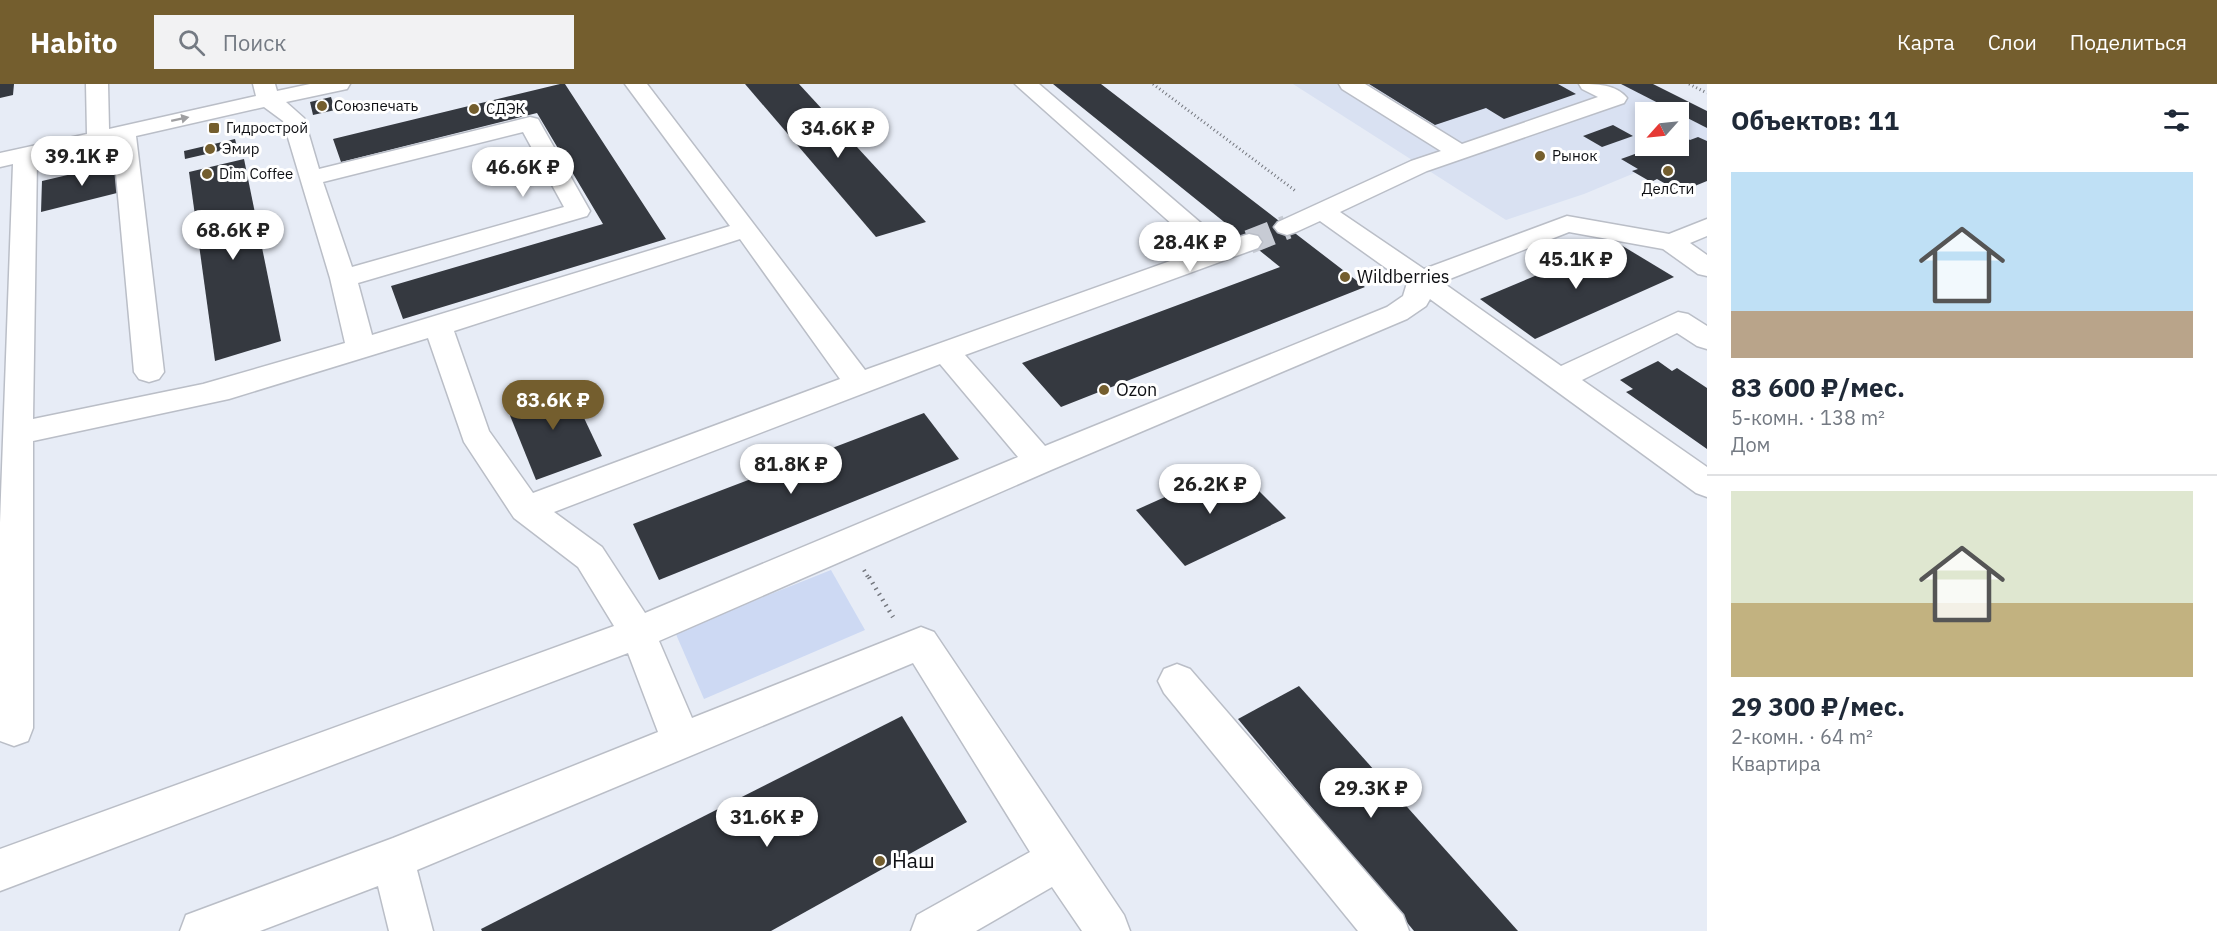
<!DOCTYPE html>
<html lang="ru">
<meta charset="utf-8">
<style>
:root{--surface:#fff;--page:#f2f2f3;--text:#1f2937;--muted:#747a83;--line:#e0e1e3;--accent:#745e2e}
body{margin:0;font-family:"IBM Plex Sans",sans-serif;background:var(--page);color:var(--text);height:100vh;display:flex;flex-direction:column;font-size:22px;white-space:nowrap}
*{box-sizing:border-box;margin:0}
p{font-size:20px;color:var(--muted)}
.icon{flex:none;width:33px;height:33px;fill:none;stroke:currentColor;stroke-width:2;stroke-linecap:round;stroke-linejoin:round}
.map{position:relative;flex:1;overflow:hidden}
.details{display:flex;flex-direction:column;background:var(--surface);width:510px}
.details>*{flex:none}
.needle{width:39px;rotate:243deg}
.controls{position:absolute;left:1635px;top:18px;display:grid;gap:12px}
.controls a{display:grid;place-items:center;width:54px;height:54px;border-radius:0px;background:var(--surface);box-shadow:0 3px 9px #0003;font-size:30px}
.price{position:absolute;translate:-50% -51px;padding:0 14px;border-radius:21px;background:#fff;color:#222;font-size:20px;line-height:39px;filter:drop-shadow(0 2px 3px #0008)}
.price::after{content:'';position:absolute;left:50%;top:36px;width:18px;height:14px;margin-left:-9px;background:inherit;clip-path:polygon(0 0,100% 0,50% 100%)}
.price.on{background:var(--accent);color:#fff}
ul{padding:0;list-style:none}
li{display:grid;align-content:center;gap:12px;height:318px;padding:0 24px}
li+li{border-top:2px solid var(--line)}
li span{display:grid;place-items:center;height:186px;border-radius:0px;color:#555}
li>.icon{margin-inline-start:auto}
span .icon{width:108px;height:108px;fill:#fffc;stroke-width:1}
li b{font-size:26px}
h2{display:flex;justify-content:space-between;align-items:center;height:72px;padding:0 24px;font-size:26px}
header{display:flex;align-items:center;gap:36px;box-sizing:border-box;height:84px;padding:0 30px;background:var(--accent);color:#fff}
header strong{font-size:28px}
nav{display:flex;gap:33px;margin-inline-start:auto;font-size:21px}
.search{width:420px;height:54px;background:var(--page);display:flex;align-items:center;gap:15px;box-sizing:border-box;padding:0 21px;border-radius:0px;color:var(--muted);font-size:22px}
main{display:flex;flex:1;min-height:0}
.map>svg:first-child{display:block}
.built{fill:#d9e1f2;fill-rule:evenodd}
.green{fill:#cdd9f3}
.building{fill:#353940}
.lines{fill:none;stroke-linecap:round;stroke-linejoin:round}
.minor-tunnel{stroke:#c7cbd4;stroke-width:24;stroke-dasharray:24 12;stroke-linecap:butt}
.minor-casing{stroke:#babec7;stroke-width:3}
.path-far2{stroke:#73767d;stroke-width:3;stroke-dasharray:1 3;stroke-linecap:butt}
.path-far1{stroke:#73767d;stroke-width:4;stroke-dasharray:1.5 4.5;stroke-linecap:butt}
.path{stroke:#73767d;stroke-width:4.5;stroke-dasharray:1.5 5;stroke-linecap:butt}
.minor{fill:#fff;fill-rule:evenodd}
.oneway{fill:#9f9fa1}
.poi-dot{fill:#745e2e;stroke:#fff;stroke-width:2}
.labels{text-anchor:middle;stroke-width:6;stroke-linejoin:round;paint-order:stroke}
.far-poi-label{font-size:15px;fill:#0f1014;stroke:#fff;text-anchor:start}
.poi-label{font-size:18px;fill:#0f1014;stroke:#fff;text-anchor:start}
.near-poi-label{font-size:21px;fill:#0f1014;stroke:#fff;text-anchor:start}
</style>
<header>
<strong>Habito</strong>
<div class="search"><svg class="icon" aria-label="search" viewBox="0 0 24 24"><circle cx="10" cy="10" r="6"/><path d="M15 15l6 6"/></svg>Поиск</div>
<nav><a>Карта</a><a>Слои</a><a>Поделиться</a></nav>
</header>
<main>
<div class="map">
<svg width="1707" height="847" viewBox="0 0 1707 847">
<rect width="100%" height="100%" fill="#e7ecf6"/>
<path class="built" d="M1293 0H1650L1707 29V59L1584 110 1506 136ZM1646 28H1678V62H1646Z"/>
<path class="green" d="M831 486 865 546 704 615 675 548Z"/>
<g class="building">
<path d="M0 0H14L13 11 0 14Z"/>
<path d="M560 0H565L666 155 403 235 391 202 603 140 537 29 341 78 333 55Z"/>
<path d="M745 0H799L926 138 876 153Z"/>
<path d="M1053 0H1101L1365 203 1061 323 1022 279 1280 183Z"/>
<path d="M1369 0H1558L1576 10 1504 35 1486 24 1435 41Z"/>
<path d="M1621 0H1653L1707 27V44Z"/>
<path d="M331 13 335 26 313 31 310 18Z"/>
<path d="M1613 41 1633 52 1602 63 1583 52Z"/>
<path d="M1683 52 1690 56 1698 53 1707 57V97L1680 108 1657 95 1651 98 1632 87 1638 85 1621 75 1657 62H1678V53Z"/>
<path d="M235 55 237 63 185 75 184 67Z"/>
<path d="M244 75 281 257 215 277 189 88Z"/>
<path d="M123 78 125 107 41 128 42 97Z"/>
<path d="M1616 158 1674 193 1535 255 1480 215Z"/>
<path d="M1658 277 1672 287 1677 284 1707 304V365L1626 308 1633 305 1620 296Z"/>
<path d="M567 298 602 372 536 396 505 319Z"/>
<path d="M924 329 959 375 659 496 633 440Z"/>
<path d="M1234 382 1286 434 1185 482 1136 426Z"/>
<path d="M1299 602 1518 847H1414L1238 635Z"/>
<path d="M902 632 967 738 771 847H482L481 845Z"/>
</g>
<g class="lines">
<path class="minor-tunnel" d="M1249 158 1287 143"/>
<defs>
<g id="minor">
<path d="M86 0H108L109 45 256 12 253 0H275L277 7 310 0H350L347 5 286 18 304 34 319 85 530 33 538 35 590 127 587 132 358 199 372 251 730 142 625 0H647L865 286 1201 166 1015 0H1039L1223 158 1249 150 1258 152 1262 158 1258 164 965 271 1045 362 1387 223 1403 212 1407 199 1320 137 1296 148 1287 151 1278 148 1274 143 1278 138 1411 77 1441 67 1342 5 1339 0H1365L1462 60 1598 13 1582 5 1579 0C1596 0 1616 0 1627 14L1624 19 1427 87 1340 128 1424 185 1567 132 1669 150 1707 135V152L1690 159 1707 171V192L1698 190 1663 165 1569 148 1442 198 1561 282 1678 228 1688 230 1707 242V265L1697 262 1677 249 1582 296 1707 383V413L1696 409 1430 215 1426 222 1407 235 1051 386 659 557 692 634 921 543 934 548 1124 831 1130 847H1082L1052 803 976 847H911L917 831 1030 768 913 579 417 786 433 847H389L378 802 260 847H180L186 831 393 754 658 648 628 569 0 807V765L614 542 578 483 514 434 464 358 428 254 229 315 33 357V644L28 657 14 662 0 657V439L13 80 0 83V69L87 50ZM264 23 283 37 330 194 345 259 203 300 33 335 37 75 113 57 134 288 139 295 149 298 159 295 164 288 136 52ZM523 48 564 123 352 183 323 98ZM740 155 840 295 533 409 489 347 454 247ZM940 280 1018 373 645 529 602 463 554 428Z"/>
<path d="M1177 580 1190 585 1403 831 1409 847H1358L1164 609 1158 597 1164 585Z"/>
</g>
</defs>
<use href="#minor" class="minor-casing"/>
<g class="path-far2">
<path d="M1153 0 1297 108"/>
<path d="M1689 0 1707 9"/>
</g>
<path class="path-far1" d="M864 486 869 495"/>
<path class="path" d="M869 493 893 533"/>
<use href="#minor" class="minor"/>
</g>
<defs><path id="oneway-solid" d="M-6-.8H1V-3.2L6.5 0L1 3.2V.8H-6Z" transform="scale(1.5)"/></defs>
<use class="oneway" href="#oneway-solid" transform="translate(180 35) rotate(-12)"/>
<g class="poi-dot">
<circle cx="322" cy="22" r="6"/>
<circle cx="474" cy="25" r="6"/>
<rect x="208" y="38" width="12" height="12" rx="3"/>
<circle cx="210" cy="65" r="6"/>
<circle cx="1540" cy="72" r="6"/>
<circle cx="1668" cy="87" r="6"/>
<circle cx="207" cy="90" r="6"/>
<circle cx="1345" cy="193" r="6"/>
<circle cx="1104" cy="306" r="6"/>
<circle cx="880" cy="777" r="6"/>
</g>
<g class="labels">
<g class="far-poi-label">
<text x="334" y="27">Союзпечать</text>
<text x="486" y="30">СДЭК</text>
<text x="226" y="49">Гидрострой</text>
<text x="222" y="70">Эмир</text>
<text x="1552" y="77">Рынок</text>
<text x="219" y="95">Dim Coffee</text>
<text x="1668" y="110" text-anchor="middle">ДелСти</text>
</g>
<g class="poi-label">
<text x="1357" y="199">Wildberries</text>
<text x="1116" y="312">Ozon</text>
</g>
<g class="near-poi-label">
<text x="892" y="784">Наш</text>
</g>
</g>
</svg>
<div class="controls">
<a><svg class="needle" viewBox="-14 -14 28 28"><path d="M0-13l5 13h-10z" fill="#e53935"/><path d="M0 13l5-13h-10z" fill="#747a83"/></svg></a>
</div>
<b class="price" style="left:838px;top:75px">34.6K ₽</b>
<b class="price" style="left:82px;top:103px">39.1K ₽</b>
<b class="price" style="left:523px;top:114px">46.6K ₽</b>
<b class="price" style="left:233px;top:177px">68.6K ₽</b>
<b class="price" style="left:1190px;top:189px">28.4K ₽</b>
<b class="price" style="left:1576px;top:206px">45.1K ₽</b>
<b class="price on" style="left:553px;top:347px">83.6K ₽</b>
<b class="price" style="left:791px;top:411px">81.8K ₽</b>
<b class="price" style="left:1210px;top:431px">26.2K ₽</b>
<b class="price" style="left:1371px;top:735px">29.3K ₽</b>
<b class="price" style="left:767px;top:764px">31.6K ₽</b>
</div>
<section class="details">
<h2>Объектов: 11<svg class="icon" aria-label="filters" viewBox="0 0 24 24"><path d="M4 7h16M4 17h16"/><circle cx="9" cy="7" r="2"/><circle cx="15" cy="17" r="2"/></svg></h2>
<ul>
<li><span style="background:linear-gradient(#bfe0f5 75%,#b9a48a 0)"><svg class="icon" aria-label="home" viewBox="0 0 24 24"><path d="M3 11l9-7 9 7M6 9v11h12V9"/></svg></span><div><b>83 600 ₽/мес.</b><p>5-комн. · 138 m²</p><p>Дом</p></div></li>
<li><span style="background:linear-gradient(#dfe7d0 60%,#c2b280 0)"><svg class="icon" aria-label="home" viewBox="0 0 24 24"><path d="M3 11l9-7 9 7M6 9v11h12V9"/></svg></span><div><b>29 300 ₽/мес.</b><p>2-комн. · 64 m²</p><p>Квартира</p></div></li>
</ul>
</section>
</main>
